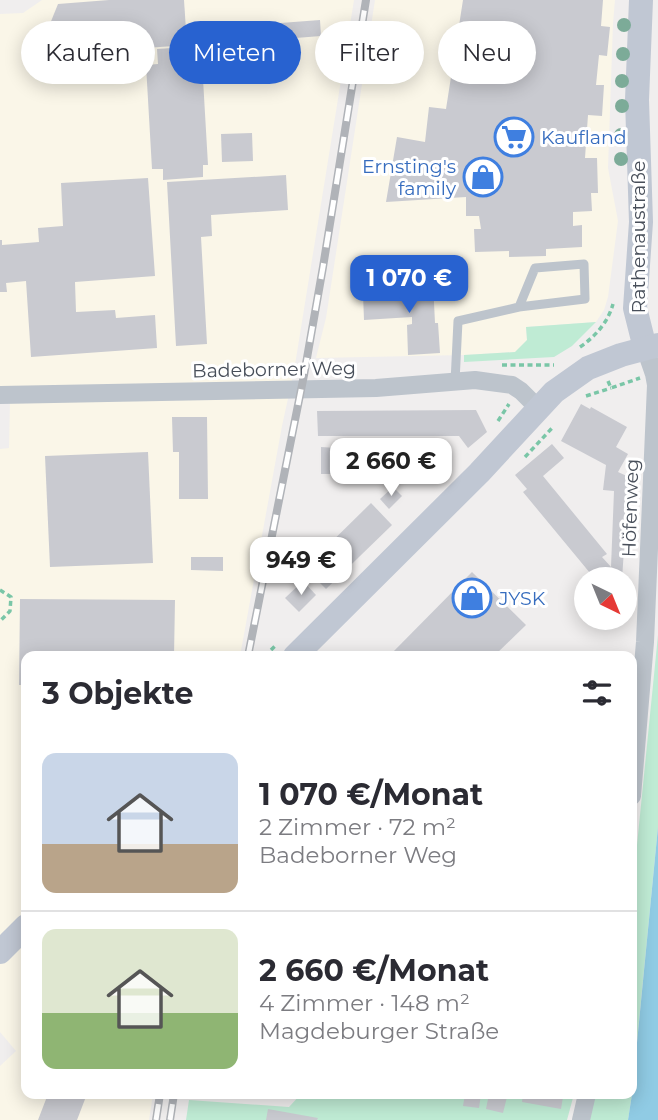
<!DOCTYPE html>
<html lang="de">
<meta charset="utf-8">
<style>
:root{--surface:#fff;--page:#f7f7f7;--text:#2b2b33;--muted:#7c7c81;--line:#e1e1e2;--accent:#2862d0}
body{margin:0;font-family:Montserrat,sans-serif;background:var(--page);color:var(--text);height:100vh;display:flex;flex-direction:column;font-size:26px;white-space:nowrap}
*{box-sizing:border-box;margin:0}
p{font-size:23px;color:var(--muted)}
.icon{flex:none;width:38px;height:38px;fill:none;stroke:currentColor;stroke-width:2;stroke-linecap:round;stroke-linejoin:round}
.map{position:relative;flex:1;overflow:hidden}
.sheet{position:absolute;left:21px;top:651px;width:616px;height:448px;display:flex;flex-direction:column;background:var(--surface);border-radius:14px;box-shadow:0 4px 18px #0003}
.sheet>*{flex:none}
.hud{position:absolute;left:21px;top:21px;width:616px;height:63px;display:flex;gap:14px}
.needle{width:46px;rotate:137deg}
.controls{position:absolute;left:574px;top:567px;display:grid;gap:14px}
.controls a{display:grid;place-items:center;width:63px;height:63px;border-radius:50%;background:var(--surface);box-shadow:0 4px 18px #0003;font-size:35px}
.price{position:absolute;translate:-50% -60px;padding:0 16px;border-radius:14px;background:#fff;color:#222;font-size:23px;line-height:46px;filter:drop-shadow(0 2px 4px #0008)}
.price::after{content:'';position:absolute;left:50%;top:42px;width:21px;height:16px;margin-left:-10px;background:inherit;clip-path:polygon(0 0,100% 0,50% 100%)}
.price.current{background:var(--accent);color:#fff}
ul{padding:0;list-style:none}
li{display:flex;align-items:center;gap:21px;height:175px;padding:0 21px}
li+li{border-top:2px solid var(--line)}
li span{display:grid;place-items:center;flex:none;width:196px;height:140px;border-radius:14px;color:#555}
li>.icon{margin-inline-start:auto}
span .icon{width:84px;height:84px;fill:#fffc;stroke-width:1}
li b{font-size:30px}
h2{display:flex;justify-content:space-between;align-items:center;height:84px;padding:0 21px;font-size:30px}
.pill{padding:0 24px;border-radius:32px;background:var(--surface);box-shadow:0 4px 18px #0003;font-size:24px;line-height:63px}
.pill.current{background:var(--accent);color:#fff}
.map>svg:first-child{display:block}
.commercial{fill:#faf6e8}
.green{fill:#bfebd4}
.water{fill:#90cbe4}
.building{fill:#c9cad0}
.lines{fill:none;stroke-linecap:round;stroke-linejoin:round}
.path{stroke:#7ac6a7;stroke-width:3.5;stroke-dasharray:5 3.5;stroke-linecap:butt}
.lane{stroke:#bdc4cc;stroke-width:9}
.street{stroke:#bdc4cc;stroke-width:18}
.secondary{stroke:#c0c7d3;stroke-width:24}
.rail-casing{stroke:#b0b3b8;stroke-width:8}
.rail{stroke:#fff;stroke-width:5;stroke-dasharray:16;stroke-linecap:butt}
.tree{fill:#7cab98}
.labels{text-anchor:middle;stroke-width:6;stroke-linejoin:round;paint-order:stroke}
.shop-label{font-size:19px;fill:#366cbe;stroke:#fff;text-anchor:start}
.street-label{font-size:19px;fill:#484f5a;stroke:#fff}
</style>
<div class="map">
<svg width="658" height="1120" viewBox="0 0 658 1120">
<rect width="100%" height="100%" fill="#f0eeee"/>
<g class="commercial">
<path d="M42 0H354L294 371 282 426 240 656H26V1094H153L149 1120H0V1066L16 1051 0 1032V449L9 448 10 401H0V14L23 13Z"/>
<path d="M375 0H615L613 23 608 168 618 221 608 297 604 310 596 322 526 327 527 340 515 352 464 355 316 358 326 318Z"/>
</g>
<g class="green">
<path d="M596 322 572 346 554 357 464 362V355L515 352 527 340 526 327Z"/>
<path d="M658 635V827L632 1093V895Z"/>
<path d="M301 1094H574L567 1120H186L189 1100 289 1107Z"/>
<path d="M595 1094H632L628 1120H588Z"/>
</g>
<path class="water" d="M658 827V1120H628L632 1094Z"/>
<g class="building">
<path d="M109 0H184L187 45 37 56 58 4Z"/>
<path d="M463 0H603L601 26 610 27 607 56 599 55 596 85H604L602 116 588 115 585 158H597L598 193H591L592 211 573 212V226L582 225V247L546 249V256L509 257V251L475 252 474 229H481L479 216H466V197L386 202 397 137 425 142 429 107 446 109Z"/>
<path d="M320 20 321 36 230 43 229 27Z"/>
<path d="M187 47 188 62H202L208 165H203V177L163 180V169H152L146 65 158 64 157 49Z"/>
<path d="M252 133 253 161 222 162 221 134Z"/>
<path d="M286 175 288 210 211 215 212 236 201 237 207 344 176 346 167 182Z"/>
<path d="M148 178 155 276 75 282 76 312 115 310 116 318 155 315 157 348 31 357 26 281 6 283 7 292H0V240H2V245L39 242 38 228 63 226 61 183Z"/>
<path d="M433 282 435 323H438L440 353 408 355 407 325 412 324V317L364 320 363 294 411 291 410 283Z"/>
<path d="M581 404 590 409 591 407 627 427 616 447 628 454 618 472 629 477 622 579H595L523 492 527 489 515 475 552 444 564 458 543 476 607 554 602 557 611 567 614 491 603 490 606 465 561 441Z"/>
<path d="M476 410 487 432 468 448 459 436H318L317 411Z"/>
<path d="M172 417H207L208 499H179V452H173Z"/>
<path d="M321 447 337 448V474H321Z"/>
<path d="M148 452 153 563 50 567 45 456Z"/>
<path d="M393 487 402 496 389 509 380 499Z"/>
<path d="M371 503 392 525 326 589 305 568Z"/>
<path d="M191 557H223V571L191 570Z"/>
<path d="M472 572 526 625 494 656H389Z"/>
<path d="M303 581 316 595 299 612 285 598Z"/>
<path d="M20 599 175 600 174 656H26V685H19Z"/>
<path d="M48 1094H87L77 1120H38Z"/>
<path d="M465 1094H481L479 1108 463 1106Z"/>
<path d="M489 1094 507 1097 503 1113 486 1109Z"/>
<path d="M523 1094H548L563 1097 561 1109 522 1102Z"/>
<path d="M268 1109 318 1118 317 1120H266Z"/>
</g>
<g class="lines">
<g class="path">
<path d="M580 347C596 336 608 322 613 304"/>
<path d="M502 365H554"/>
<path d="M608 381 611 388 640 378"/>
<path d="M586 396 611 388"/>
<path d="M498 421 509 404"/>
<path d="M525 457 553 427"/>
<path d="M0 590 11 597 10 611 0 621"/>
<path d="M265 656 276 645"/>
</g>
<path class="lane" d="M455 382 458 321 519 307 585 299 584 264 535 268 519 307"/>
<g class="street">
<path d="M0 395 376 388 475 380 512 385 521 391 538 408"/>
<path d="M632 796 645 642 656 385 654 374 645 348"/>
<path d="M581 1120 587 1094"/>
</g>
<g class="secondary">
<path d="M641 0 637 100 641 222 635 308 645 348"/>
<path d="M295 656 479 473 554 392 588 368 621 355 658 345"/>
<path d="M0 952 26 926"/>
</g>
<defs>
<g id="rail">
<path d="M248 656 304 375 323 267 366 0"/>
<path d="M156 1120 160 1094"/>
<path d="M170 1120 174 1094"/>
</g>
</defs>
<use href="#rail" class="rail-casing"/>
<use href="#rail" class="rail"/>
</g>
<g class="tree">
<circle cx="624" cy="25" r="7"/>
<circle cx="623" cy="54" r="7"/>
<circle cx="622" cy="81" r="7"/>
<circle cx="622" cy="106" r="7"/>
<circle cx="621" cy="135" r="7"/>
<circle cx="621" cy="159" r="7"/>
</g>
<defs>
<symbol id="supermarket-ring" viewBox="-11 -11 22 22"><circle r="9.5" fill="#fff" stroke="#3f7fe0" stroke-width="1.5"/><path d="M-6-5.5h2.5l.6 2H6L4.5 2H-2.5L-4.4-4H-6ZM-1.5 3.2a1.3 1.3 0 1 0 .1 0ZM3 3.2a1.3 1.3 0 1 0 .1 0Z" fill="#3f7fe0"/></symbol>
<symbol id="shop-ring" viewBox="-11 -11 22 22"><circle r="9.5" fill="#fff" stroke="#3f7fe0" stroke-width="1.5"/><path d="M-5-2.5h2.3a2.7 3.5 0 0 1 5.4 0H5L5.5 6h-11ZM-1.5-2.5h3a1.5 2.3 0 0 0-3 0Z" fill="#3f7fe0"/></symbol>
</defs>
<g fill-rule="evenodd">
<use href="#supermarket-ring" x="492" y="115" width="44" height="44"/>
<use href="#shop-ring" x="461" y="155" width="44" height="44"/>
<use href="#shop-ring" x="450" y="576" width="44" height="44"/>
</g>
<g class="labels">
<g class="shop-label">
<text x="541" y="144">Kaufland</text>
<text x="456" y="173" text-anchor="end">Ernsting's<tspan x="456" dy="22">family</tspan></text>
<text x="499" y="605">JYSK</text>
</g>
<g class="street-label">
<text transform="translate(638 237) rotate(-90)" y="7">Rathenaustraße</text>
<text transform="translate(274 369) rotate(-1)" y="7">Badeborner Weg</text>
<text transform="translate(630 508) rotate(-88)" y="7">Höfenweg</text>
</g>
</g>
</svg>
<div class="controls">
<a><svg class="needle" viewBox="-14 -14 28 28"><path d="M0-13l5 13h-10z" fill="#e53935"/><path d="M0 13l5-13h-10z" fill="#7c7c81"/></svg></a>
</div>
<b class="price current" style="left:409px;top:315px">1 070 €</b>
<b class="price" style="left:391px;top:498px">2 660 €</b>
<b class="price" style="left:301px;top:597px">949 €</b>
<div class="hud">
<a class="pill">Kaufen</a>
<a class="pill current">Mieten</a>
<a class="pill">Filter</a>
<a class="pill">Neu</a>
</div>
<section class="sheet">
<h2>3 Objekte<svg class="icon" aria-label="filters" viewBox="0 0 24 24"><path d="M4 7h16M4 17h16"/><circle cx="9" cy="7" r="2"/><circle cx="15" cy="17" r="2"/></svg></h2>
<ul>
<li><span style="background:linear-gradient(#c9d6e8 65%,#b9a48a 0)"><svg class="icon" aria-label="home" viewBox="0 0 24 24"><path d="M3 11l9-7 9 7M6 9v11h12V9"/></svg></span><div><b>1 070 €/Monat</b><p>2 Zimmer · 72 m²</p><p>Badeborner Weg</p></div></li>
<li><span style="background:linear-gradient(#dfe7d0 60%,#8fb573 0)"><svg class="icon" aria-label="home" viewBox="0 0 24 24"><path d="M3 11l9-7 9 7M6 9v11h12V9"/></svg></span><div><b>2 660 €/Monat</b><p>4 Zimmer · 148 m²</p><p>Magdeburger Straße</p></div></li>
</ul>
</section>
</div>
